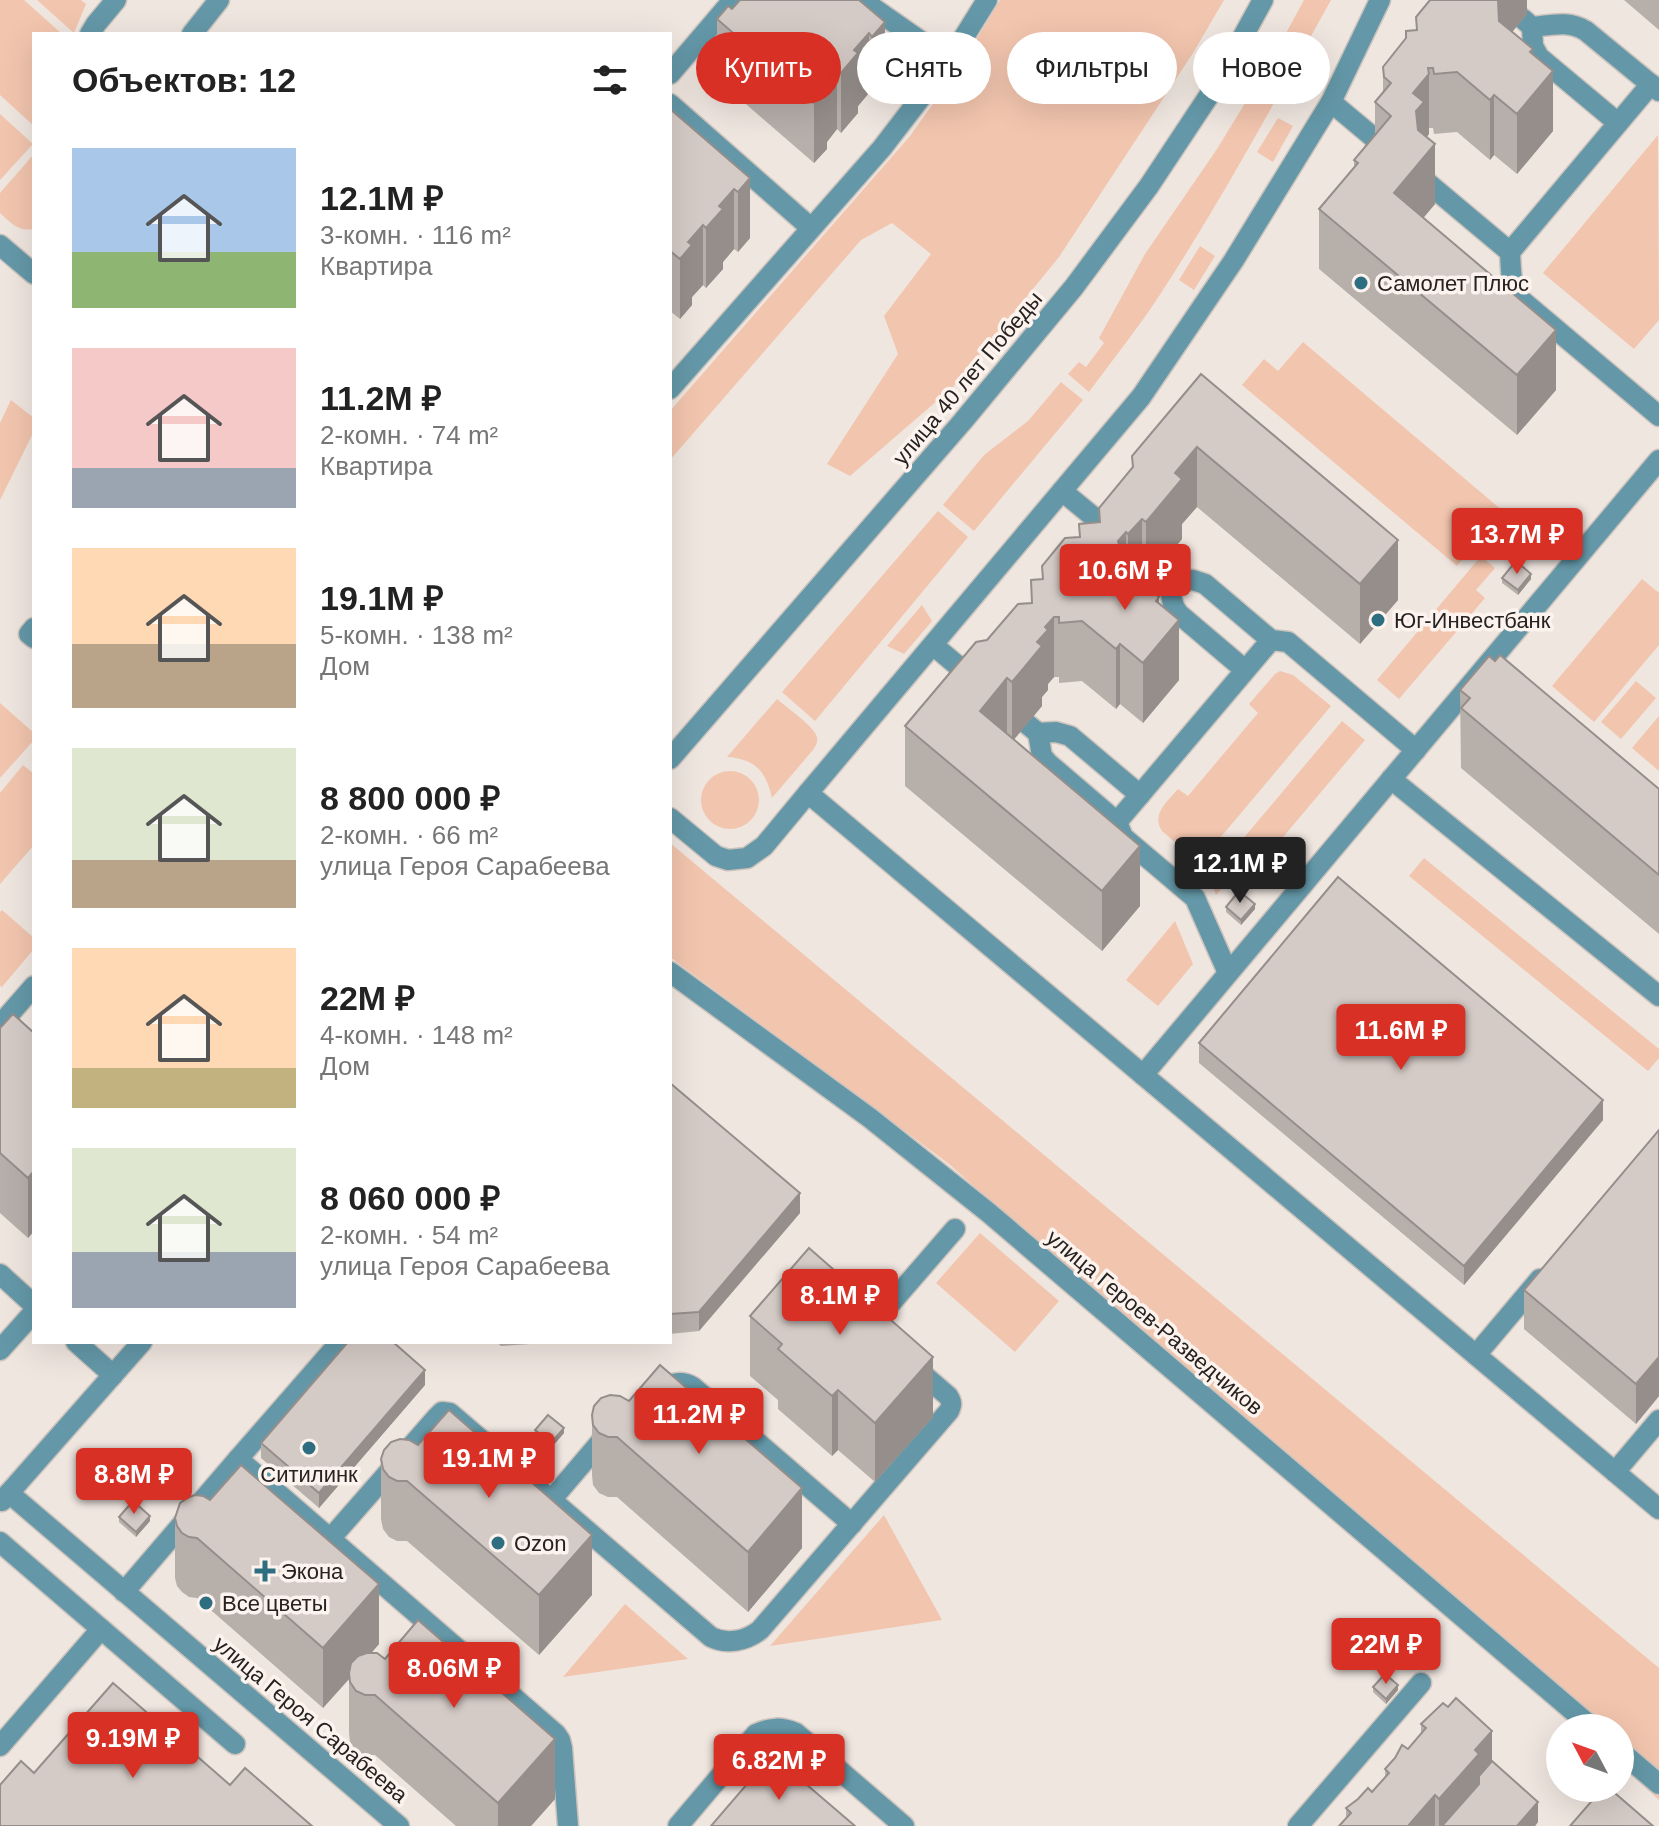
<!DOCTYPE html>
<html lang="ru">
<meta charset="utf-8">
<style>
:root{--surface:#fff;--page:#f2f2f2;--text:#222;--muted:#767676;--accent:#d93025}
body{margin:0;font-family:Helvetica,sans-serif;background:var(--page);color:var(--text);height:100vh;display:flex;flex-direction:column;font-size:30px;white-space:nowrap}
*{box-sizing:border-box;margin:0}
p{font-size:26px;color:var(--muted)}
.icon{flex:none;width:44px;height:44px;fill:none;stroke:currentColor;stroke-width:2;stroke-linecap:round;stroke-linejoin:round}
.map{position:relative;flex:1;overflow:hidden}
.side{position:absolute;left:32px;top:32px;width:640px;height:1312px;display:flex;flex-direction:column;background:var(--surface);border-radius:0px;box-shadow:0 8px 32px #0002}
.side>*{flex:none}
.top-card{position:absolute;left:696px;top:32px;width:760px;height:72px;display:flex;gap:16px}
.needle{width:52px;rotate:311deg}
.tools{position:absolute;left:1546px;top:1714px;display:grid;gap:16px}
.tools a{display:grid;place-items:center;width:88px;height:88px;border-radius:50%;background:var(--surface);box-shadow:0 8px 32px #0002;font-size:40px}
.price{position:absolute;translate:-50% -68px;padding:0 18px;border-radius:8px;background:var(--accent);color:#fff;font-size:26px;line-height:52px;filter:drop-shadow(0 2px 4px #0008)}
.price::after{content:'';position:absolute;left:50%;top:48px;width:24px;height:18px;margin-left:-12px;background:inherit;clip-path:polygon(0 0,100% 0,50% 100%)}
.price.active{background:#222;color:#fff}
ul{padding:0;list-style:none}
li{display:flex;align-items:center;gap:24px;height:200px;padding:0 40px}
li span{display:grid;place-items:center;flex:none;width:224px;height:160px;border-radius:0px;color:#555}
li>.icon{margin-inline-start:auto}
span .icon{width:96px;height:96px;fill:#fffc;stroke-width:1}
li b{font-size:34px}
h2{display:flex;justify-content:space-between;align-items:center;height:96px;padding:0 40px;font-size:34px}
.chip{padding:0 28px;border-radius:36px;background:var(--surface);box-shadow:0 8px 32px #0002;font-size:28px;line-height:72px}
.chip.active{background:var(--accent);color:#fff}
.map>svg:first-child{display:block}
.green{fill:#f2c5ae}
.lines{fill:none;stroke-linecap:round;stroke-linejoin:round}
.minor-casing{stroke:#ccc3bd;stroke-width:23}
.minor{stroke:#6498a8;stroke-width:20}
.wall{fill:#b7afaa}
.shaded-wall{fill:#958e8b}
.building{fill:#d5cbc6;stroke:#958e8b;stroke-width:2}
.poi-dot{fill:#2d6f81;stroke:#fdf3ee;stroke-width:3}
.labels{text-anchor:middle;stroke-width:7;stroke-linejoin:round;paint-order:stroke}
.poi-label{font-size:22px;fill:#262220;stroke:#fdf3ee;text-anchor:start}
.street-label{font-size:22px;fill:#262220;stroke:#fdf3ee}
</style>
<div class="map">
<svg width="1659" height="1826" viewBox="0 0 1659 1826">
<rect width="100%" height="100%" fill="#f0e6e0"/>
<g class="green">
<path d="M0 0H24L62 34H34V126L0 95Z"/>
<path d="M37 0H81L86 4 74 33Z"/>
<path d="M1000 0H1224L1193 53 1059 257 953 387 850 476 827 464 898 354 884 316 931 254 892 223 861 240 670 460V411L910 136 965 59Z"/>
<path d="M1304 0H1331C1276 99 1223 198 1161 293 1139 327 1113 359 1089 392L1068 374 1079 362 1086 367 1104 343 1099 338 1145 254 1217 149 1272 59Z"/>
<path d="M0 114 33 144 0 180Z"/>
<path d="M1278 118 1293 126 1273 162 1257 152Z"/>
<path d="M1658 135 1659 320 1634 349 1543 273Z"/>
<path d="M34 154V229C18 232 11 223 0 213V193Z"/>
<path d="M1200 246 1215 256 1194 290 1179 280Z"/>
<path d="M1303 342 1503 511 1457 566 1242 385 1264 359 1278 371Z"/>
<path d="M1061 382 1083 400 974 531 943 505 984 455 1028 421Z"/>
<path d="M11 400 34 418V431L0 500V423Z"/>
<path d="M938 511 968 537 815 721 782 692Z"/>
<path d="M1481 556 1495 568 1476 590 1485 598 1399 699 1377 680Z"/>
<path d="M1642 579 1659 593V645L1594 722 1552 686Z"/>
<path d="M922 605 932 621 904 654 887 646Z"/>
<path d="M1280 671 1293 675 1331 706 1199 863 1162 831C1151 814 1167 802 1178 789L1188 796 1258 713 1249 704 1275 674Z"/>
<path d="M1636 681 1656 698 1621 739 1601 722Z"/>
<path d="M777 699C786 707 814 726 817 737 818 743 816 745 813 750L772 798C766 771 755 759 727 757Z"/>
<path d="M0 703 34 733V740L0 778Z"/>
<path d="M1659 716V771L1632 748Z"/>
<path d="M1342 721 1365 740 1257 868 1246 859 1216 895 1210 878Z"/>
<path d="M23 765 34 774V845L0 884V793Z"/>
<circle cx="730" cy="800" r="29"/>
<path d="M670 843 1659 1668V1800L1620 1765V1728H1579L949 1164 670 957Z"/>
<path d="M1424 858 1659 1049V1058L1648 1071 1409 876Z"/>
<path d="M2 910 34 938V949L2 987 0 986V912Z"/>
<path d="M1175 921 1193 964 1158 1006 1126 980Z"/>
<path d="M980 1233 1059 1301 1015 1352 936 1283Z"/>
<path d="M884 1515 942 1620 770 1646Z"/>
<path d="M625 1604 688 1659 563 1677Z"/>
</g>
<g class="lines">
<defs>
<g id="minor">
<path d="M862 0 949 61"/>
<path d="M1523 19 1532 27C1551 25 1569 20 1586 31L1659 91"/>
<path d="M1532 27 1533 46 1539 57 1618 123"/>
<path d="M90 34 96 24 116 0"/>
<path d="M192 34 219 0"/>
<path d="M670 74 733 0"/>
<path d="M1331 102 1386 148"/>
<path d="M670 104 811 228"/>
<path d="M1417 174 1510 252C1511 268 1510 286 1520 299L1659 416"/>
<path d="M0 245 34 274"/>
<path d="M1510 252 1651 84"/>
<path d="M670 389 882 148 949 61 987 0"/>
<path d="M1062 491 1119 538"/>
<path d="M1156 570 1170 582 1193 580 1205 584 1271 640 1288 642 1416 750"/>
<path d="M1170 582C1171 594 1171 605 1179 614L1245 670"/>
<path d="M34 628 29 634 34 638"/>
<path d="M933 645 977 682"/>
<path d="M1027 724 1038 733 1056 732 1070 736 1140 795"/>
<path d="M1038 733 1042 756 1048 763 1117 822 1123 837 1195 898 1228 973"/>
<path d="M670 759 963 421 1074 287 1149 186 1218 82 1263 0"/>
<path d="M1391 779 1659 996"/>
<path d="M808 793 1141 397 1234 260 1331 102 1380 0"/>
<path d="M670 818 716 856 728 860 747 858 764 846 808 793 1659 1509"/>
<path d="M1117 822 1271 640"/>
<path d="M670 972 870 1118 989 1213 1593 1728"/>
<path d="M0 1025 34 986"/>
<path d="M1143 1075 1659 460"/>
<path d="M0 1274 34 1305"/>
<path d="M879 1336C873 1330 874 1325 878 1318L955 1229"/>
<path d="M76 1342 113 1375"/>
<path d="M0 1350 34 1312"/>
<path d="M1476 1355 1540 1279"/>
<path d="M655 1389C669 1385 680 1379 693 1387L852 1524"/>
<path d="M238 1459 340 1342"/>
<path d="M1615 1472 1659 1420"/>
<path d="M9 1493 399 1826"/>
<path d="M552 1499 609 1432"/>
<path d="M2 1501 142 1342"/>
<path d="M330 1539 436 1418 442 1412 450 1413 711 1637C727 1645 746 1641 760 1630L949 1411C952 1405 952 1402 948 1396L912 1365"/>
<path d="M0 1542 235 1744"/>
<path d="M124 1592 238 1459 556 1734 560 1740 562 1748 568 1826"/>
<path d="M0 1746 101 1629"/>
<path d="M1620 1751 1659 1784"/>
<path d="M678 1826 756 1734C771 1727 781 1727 796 1733L904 1826"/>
<path d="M1298 1826 1421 1683"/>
</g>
</defs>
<use href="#minor" class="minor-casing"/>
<use href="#minor" class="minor"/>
</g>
<g class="wall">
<path d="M1527 0V14L1512 32 1533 54 1553 131 1517 174 1494 155 1490 160 1457 132 1434 134 1433 128H1429V134L1427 137 1435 204 1423 218 1556 390 1517 435 1319 269V209L1354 168V160L1375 135V102L1383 92V67L1406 39V31L1416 30V17Z"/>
<path d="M1624 0H1659V30Z"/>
<path d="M732 9 885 22V82L872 96 869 93 858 106V113L841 133 837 129 827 142V149L814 163 717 79V19Z"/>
<path d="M670 109 750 178V238L738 252 734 249 723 262V269L706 288 703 285 692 297V305L680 319 670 311Z"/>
<path d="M1201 374 1398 600 1360 644 1197 507 1182 524V539L1146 582 1142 579 1139 581 1159 603 1179 680 1143 723 1120 704 1116 709 1082 681 1059 683V677H1054L1048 684V690L1042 697V706L1014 739 1140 906 1102 951 905 786V726L987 640 1031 603V580L1042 579V566L1099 523V508L1132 469V456Z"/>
<path d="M1502 578 1531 579 1518 595 1502 583Z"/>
<path d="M1460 690 1659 789V934L1461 768Z"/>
<path d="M1226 907 1255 909 1241 925 1226 912Z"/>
<path d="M0 1028 34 1033V1231L28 1238 0 1213Z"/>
<path d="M1199 1043 1603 1120 1464 1285 1199 1063Z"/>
<path d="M670 1083 800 1213 699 1331 670 1334Z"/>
<path d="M1659 1130V1396L1636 1424 1524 1329V1290Z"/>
<path d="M750 1316 933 1417 875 1482 838 1450 832 1456 778 1409V1400L750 1376Z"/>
<path d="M496 1342H560L501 1346Z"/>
<path d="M425 1385 319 1508 261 1458V1443Z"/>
<path d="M592 1415 802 1548 748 1612 617 1497H608L599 1493 593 1485 592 1475Z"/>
<path d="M535 1430 564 1433 551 1448 535 1435Z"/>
<path d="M381 1459 592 1595 539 1655 407 1541H397L389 1537 383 1529 381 1519Z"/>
<path d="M119 1517 150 1521 136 1537 119 1522Z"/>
<path d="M175 1518 379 1644 371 1653 555 1799 531 1826H456L375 1755H365L356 1751 350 1742 349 1733V1679L323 1708 197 1598 189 1597 182 1592 177 1586 175 1578Z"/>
<path d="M1373 1687 1398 1690 1386 1704 1373 1692Z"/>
<path d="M1421 1724 1492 1761 1538 1822 1535 1826H1339L1346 1818V1808L1372 1792 1385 1778V1769L1408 1749 1421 1734Z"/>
</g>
<g class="shaded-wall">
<path d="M1499 0H1527V14L1499 48Z"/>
<path d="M885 22V82L872 96V37Z"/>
<path d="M869 33V93L858 106V113L841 133V73L854 50Z"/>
<path d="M1533 49V95L1553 71V131L1517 174V114L1530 52Z"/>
<path d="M837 69V129L827 142V149L814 163V103L823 86Z"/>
<path d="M1429 74V134L1424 140 1435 144V204L1394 253V193L1413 93Z"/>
<path d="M1494 95V155L1490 160V100Z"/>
<path d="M750 178V238L738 252V192Z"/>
<path d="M734 189V249L723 262V269L706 288V228L719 206Z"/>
<path d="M703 225V285L692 297V305L680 319V259L688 242Z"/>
<path d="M1556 330V390L1517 435V375Z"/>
<path d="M1197 447V507L1182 524V539L1146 582V522L1175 473Z"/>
<path d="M1142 519V579L1128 594V534Z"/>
<path d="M1126 532V592L1118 541Z"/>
<path d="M1398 540V600L1360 644V584Z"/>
<path d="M1531 574V579L1518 595V590Z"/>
<path d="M1159 597V644L1179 620V680L1143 723V663L1156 601Z"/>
<path d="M1054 617V677L1048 684V690L1042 697V706L1012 742V682L1045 627Z"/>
<path d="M1120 644V704L1116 709V649Z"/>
<path d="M1007 678V738L980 711Z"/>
<path d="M1140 846V906L1102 951V891Z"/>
<path d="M1255 904V909L1241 925V920Z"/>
<path d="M1603 1100V1120L1464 1285V1266Z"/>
<path d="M34 1171V1231L28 1238V1178Z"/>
<path d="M800 1193V1213L699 1331V1312Z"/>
<path d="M933 1357V1417L875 1482V1423Z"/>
<path d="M1659 1357V1396L1636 1424V1384Z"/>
<path d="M425 1370V1385L319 1508V1493Z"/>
<path d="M838 1390V1450L832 1456V1396Z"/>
<path d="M564 1428V1433L551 1448V1443Z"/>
<path d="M802 1488V1548L748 1612V1552Z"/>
<path d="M150 1516V1521L136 1537V1532Z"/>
<path d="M592 1535V1595L539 1655V1595Z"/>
<path d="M379 1584V1644L350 1678 349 1673V1679L323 1708V1648Z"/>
<path d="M1398 1685V1690L1386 1704V1699Z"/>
<path d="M1492 1731V1781L1460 1826H1439V1799L1475 1750Z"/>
<path d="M555 1739V1799L531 1826H498V1803Z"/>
<path d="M1435 1795V1826H1408Z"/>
<path d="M1538 1802V1822L1535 1826H1517Z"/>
</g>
<g class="building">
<path d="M740 0H859L885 22 872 37 869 33 854 50 858 53 841 73 837 69 823 86 827 89 814 103 717 19 728 6 732 9Z"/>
<path d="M1430 0H1498L1499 21 1533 49 1530 52 1553 71 1517 114 1494 95 1490 100 1457 72 1434 74 1433 68H1428L1429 74 1413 93 1424 102 1416 111 1418 130 1435 144 1394 193 1556 330 1517 375 1319 209 1358 163 1354 160 1391 116 1375 102 1391 83 1384 77 1383 67 1406 38V31L1417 30 1416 17Z"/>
<path d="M670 109 750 178 738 192 734 189 719 206 723 209 706 228 703 225 688 242 692 245 680 259 670 251Z"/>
<path d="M1201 374 1398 540 1360 584 1197 447 1175 473 1182 479 1146 522 1142 519 1128 534 1126 532 1118 541 1119 545H1124L1125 569 1159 597 1156 601 1179 620 1143 663 1120 644 1116 649 1082 621 1059 623V617H1054L1045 627 1048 630 1037 642 1042 646 1012 682 1007 678 980 711 1140 846 1102 891 905 726 976 642 987 640 1018 604 1032 603 1031 580 1043 579 1042 566 1065 538 1080 537 1079 524 1100 522 1099 508 1133 467 1132 456Z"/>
<path d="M1516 561 1531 574 1518 590 1502 578Z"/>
<path d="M1500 655 1659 789V875L1461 708 1470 698 1460 690 1489 656 1495 661Z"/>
<path d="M1338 877 1603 1100 1464 1266 1199 1043Z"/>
<path d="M1239 891 1255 904 1241 920 1226 907Z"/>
<path d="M13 1014 34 1033V1171L28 1178 0 1153V1028Z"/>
<path d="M670 1083 800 1193 699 1312 670 1314Z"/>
<path d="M1659 1130V1357L1636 1384 1524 1290Z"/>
<path d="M809 1248 933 1357 875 1423 838 1390 832 1396 778 1349 782 1344 750 1316Z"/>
<path d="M348 1342H393L425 1370 319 1493 261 1443Z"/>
<path d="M660 1365 802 1488 748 1552 617 1437H608L599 1433 593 1425 592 1415 594 1406 601 1398 610 1395 620 1396 629 1401Z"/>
<path d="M449 1410 592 1535 539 1595 407 1481H397L389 1477 383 1469 381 1459 384 1450 391 1442 400 1439 409 1440 418 1445Z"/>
<path d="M548 1415 564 1428 551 1443 535 1430Z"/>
<path d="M241 1465 379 1584 323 1648 197 1538 189 1537 182 1533 177 1526 175 1518 180 1503 187 1498 195 1495 203 1496 210 1500Z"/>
<path d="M133 1501 150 1516 136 1532 119 1517Z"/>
<path d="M418 1620 555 1739 498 1803 375 1695H365L356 1691 350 1682 349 1673 351 1663 358 1656 367 1653H377L385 1659Z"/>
<path d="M1385 1674 1398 1685 1386 1699 1373 1687Z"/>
<path d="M113 1683 230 1785 245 1768 312 1826H0V1785L21 1761 34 1773Z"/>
<path d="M1456 1698 1492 1731 1475 1750 1479 1754 1439 1799 1435 1795 1408 1826H1339L1351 1813 1346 1808 1358 1799 1368 1788 1372 1792 1389 1773 1385 1769 1395 1758 1402 1745 1408 1749 1426 1728 1421 1724 1443 1703 1448 1707Z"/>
<path d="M772 1755 855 1826H711Z"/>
<path d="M1492 1761 1538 1802 1517 1826H1442L1479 1784V1776Z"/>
<path d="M1603 1788H1609L1653 1826H1570Z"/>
</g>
<g class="poi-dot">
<circle cx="1361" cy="283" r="8"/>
<circle cx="1378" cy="620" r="8"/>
<circle cx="309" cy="1448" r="8"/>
<circle cx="498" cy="1543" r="8"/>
<path d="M261 1559h8v8h8v8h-8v8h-8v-8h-8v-8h8z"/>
<circle cx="206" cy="1603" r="8"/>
</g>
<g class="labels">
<g class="poi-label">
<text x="1377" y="291">Самолет Плюс</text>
<text x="1394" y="628">Юг-Инвестбанк</text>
<text x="309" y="1482" text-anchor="middle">Ситилинк</text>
<text x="514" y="1551">Ozon</text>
<text x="281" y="1579">Экона</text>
<text x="222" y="1611">Все цветы</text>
</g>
<g class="street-label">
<text transform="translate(967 378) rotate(-50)" y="8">улица 40 лет Победы</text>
<text transform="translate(1155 1322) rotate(40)" y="8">улица Героев-Разведчиков</text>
<text transform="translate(311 1719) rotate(40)" y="8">улица Героя Сарабеева</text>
</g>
</g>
</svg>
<div class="tools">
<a><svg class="needle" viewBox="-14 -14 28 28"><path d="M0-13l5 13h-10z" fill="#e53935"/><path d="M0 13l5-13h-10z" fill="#767676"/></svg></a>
</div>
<b class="price" style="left:1517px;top:576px">13.7M ₽</b>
<b class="price" style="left:1125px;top:612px">10.6M ₽</b>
<b class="price active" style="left:1240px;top:905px">12.1M ₽</b>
<b class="price" style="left:1401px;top:1072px">11.6M ₽</b>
<b class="price" style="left:840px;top:1337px">8.1M ₽</b>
<b class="price" style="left:699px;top:1456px">11.2M ₽</b>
<b class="price" style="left:489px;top:1500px">19.1M ₽</b>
<b class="price" style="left:134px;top:1516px">8.8M ₽</b>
<b class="price" style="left:1386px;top:1686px">22M ₽</b>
<b class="price" style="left:454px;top:1710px">8.06M ₽</b>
<b class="price" style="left:133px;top:1780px">9.19M ₽</b>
<b class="price" style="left:779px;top:1802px">6.82M ₽</b>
<div class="top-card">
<a class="chip active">Купить</a>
<a class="chip">Снять</a>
<a class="chip">Фильтры</a>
<a class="chip">Новое</a>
</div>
<section class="side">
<h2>Объектов: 12<svg class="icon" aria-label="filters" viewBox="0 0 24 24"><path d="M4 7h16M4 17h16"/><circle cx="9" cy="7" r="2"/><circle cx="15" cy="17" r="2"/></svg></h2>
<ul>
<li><span style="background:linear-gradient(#a9c7e8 65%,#8fb573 0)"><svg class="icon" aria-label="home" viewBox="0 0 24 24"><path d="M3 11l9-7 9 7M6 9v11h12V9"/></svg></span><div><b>12.1M ₽</b><p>3-комн. · 116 m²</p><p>Квартира</p></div></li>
<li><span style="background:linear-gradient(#f6c9c9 75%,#9aa5b1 0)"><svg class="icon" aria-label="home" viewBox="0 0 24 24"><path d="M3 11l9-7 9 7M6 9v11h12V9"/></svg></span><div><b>11.2M ₽</b><p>2-комн. · 74 m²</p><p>Квартира</p></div></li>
<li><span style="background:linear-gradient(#ffd9b3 60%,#b9a48a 0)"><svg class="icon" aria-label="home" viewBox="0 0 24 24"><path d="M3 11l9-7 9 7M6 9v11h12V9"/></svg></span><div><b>19.1M ₽</b><p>5-комн. · 138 m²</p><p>Дом</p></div></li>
<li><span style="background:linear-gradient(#dfe7d0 70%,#b9a48a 0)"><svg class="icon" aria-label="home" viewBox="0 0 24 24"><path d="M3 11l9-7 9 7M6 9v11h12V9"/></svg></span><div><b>8 800 000 ₽</b><p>2-комн. · 66 m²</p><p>улица Героя Сарабеева</p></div></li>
<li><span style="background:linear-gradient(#ffd9b3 75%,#c2b280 0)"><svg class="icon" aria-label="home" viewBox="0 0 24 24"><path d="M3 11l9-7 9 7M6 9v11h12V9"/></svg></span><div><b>22M ₽</b><p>4-комн. · 148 m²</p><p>Дом</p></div></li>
<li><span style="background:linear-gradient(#dfe7d0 65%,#9aa5b1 0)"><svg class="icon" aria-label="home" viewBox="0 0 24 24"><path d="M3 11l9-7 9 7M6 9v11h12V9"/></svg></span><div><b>8 060 000 ₽</b><p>2-комн. · 54 m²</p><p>улица Героя Сарабеева</p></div></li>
</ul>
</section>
</div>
